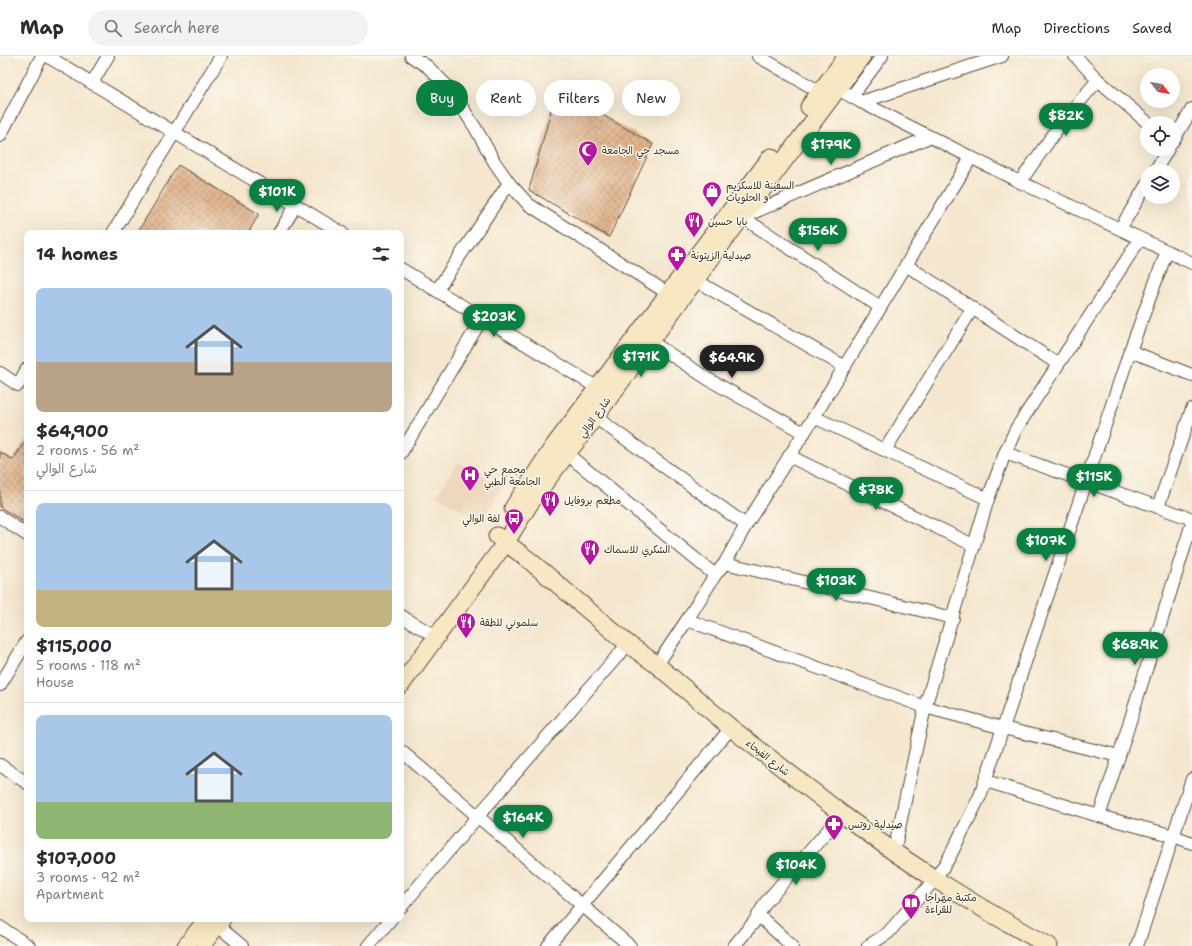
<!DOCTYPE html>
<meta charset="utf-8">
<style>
:root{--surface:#fff;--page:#f2f2f3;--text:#2b2b33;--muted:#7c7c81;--line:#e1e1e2;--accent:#0b8043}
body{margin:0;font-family:"Shantell Sans","Playpen Sans Arabic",sans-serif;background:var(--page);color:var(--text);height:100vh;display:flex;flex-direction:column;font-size:15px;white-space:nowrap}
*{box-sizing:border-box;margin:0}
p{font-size:13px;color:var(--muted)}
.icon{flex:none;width:22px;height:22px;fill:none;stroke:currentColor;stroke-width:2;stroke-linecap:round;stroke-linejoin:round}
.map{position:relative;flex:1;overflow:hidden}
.drawer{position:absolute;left:24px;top:174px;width:380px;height:692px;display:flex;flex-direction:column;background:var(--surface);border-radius:8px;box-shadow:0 4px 16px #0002}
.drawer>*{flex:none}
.top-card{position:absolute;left:416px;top:24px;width:380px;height:36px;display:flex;gap:8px}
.needle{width:26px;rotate:121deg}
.fabs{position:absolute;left:1140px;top:12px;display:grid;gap:8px}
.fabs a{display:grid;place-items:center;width:40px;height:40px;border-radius:50%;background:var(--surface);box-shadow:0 4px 16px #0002;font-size:20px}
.price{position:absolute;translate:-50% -34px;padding:0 9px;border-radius:14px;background:var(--accent);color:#fff;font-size:13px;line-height:26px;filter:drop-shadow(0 1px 2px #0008)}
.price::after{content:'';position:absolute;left:50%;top:24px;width:12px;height:9px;margin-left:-6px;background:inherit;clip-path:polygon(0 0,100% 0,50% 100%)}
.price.current{background:#222;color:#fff}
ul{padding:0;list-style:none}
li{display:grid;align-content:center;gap:8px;height:212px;padding:0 12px}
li+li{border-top:1px solid var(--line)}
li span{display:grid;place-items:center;height:124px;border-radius:8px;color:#555}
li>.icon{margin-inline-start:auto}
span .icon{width:72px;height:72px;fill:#fffc;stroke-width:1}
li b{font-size:17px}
h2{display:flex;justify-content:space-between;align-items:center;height:48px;padding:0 12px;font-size:17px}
.chip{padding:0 14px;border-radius:18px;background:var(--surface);box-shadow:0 4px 16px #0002;font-size:14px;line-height:36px}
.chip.current{background:var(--accent);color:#fff}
header{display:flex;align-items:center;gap:24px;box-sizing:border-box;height:56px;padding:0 20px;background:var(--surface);border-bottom:1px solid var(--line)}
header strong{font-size:19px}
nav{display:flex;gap:22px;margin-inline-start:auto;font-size:14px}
.search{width:280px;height:36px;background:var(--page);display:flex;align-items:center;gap:10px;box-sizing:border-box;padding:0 14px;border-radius:22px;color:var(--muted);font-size:15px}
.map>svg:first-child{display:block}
.built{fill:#eed7bb}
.building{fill:url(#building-cross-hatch)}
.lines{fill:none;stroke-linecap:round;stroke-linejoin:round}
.street-casing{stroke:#574639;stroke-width:14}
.secondary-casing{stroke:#574639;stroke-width:19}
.street{stroke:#fff;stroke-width:12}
.secondary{stroke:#f7e8c3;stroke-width:17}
.labels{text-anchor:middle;stroke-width:3;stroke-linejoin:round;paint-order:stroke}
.poi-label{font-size:10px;fill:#3b2a1e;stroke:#fbf7ec;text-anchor:start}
.street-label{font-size:10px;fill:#3b2a1e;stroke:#fbf7ec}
</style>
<header>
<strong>Map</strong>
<div class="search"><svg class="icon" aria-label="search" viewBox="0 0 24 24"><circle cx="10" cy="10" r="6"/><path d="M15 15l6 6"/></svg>Search here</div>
<nav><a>Map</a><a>Directions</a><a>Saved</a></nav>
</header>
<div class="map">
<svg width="1192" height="890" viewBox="0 0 1192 890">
<defs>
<pattern id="building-cross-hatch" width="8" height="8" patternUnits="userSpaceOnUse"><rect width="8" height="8" fill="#e1b58e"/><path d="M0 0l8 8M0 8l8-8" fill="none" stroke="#b89373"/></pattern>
</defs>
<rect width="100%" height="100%" fill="#fbf7ec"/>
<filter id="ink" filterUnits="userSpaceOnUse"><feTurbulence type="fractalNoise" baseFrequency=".025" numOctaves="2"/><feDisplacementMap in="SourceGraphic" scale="8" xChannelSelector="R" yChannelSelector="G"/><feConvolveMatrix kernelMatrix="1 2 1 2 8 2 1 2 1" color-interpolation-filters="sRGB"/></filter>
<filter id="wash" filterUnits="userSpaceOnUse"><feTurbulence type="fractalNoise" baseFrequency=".012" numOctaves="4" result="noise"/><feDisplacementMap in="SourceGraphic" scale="16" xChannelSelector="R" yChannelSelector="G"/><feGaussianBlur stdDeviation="0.9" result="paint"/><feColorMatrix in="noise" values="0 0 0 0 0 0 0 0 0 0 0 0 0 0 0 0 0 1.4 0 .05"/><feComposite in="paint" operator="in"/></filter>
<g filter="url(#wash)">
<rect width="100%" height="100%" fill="#f5e7cf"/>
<path class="built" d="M458 406 502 432 481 466 437 439Z"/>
<g id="blocks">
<g class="building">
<path d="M557 33 653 88 609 181 529 134Z"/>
<path d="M178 109 259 158 248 177H137Z"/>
<path d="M27 382V468L0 451V396L13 404Z"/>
</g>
</g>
</g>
<g filter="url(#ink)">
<use href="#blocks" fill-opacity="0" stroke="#574639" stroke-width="1"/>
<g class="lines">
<defs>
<g id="street">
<path d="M47 0 342 177"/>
<path d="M411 0 428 11 451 34 476 73 495 107 509 127 528 148 669 238"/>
<path d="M758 0 820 36"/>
<path d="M1075 0 1098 24 1148 67"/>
<path d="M92 27 108 0"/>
<path d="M838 33 861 46 1020 126 1192 207"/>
<path d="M852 40 882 0"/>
<path d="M861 46 1002 0"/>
<path d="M0 80 42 0"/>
<path d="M1173 85 1192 53"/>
<path d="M1155 115 1168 93"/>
<path d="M1020 126 1062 66 1098 24"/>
<path d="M742 161 880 251"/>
<path d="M743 161 929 81"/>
<path d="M1120 173 1147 128"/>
<path d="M113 177 221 0"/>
<path d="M279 177 296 149"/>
<path d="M906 209 1058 308"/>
<path d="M401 213 598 332"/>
<path d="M695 224 845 311"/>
<path d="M437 234 509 127"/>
<path d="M650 285 708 323 804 377"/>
<path d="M1130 295 1192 319"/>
<path d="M0 317 18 329 27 313"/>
<path d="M595 361 746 469"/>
<path d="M814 361 988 443"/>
<path d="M885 394 972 253"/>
<path d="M401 397 483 261"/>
<path d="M1005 397 1192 463"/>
<path d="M567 398 715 519"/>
<path d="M789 400 973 489"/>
<path d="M1158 451 1192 353"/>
<path d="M0 461 27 479"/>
<path d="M725 507 953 562"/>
<path d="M401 560 428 576"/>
<path d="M687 564 925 651 1003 672 1119 700"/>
<path d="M657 609 687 564 715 519 725 507 746 469 814 361 971 102"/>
<path d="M0 629 27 585"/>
<path d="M401 695 630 890"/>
<path d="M0 709 27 727"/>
<path d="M986 725 1099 760 1174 780 1192 787"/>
<path d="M1099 760 1119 700 1192 467"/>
<path d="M894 796 925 651 988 443 1005 397 1016 373 1140 183"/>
<path d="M401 851 478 760 628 588"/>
<path d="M759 860 792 890"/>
<path d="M217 869 242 890"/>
<path d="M0 871 29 890"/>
<path d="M368 890 391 863"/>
<path d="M548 890 731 672"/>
<path d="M734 890 754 866 766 846 842 758"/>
<path d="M868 890 888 877 935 823 949 802 980 740 1130 295 1167 195"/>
<path d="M1137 890 1192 723"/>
</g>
<g id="secondary">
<path d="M809 51 847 0"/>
<path d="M513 452 554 390 771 101"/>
<path d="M497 480 529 504 628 588 657 609 731 672 842 758 894 796 935 823 987 855 1049 890"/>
<path d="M401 629 506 486 530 447 546 425 595 361 715 197 862 0"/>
<path d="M205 885 222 863"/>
<path d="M186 890 207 863"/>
</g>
</defs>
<use href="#street" class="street-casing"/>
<use href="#secondary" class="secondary-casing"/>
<use href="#street" class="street"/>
<use href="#secondary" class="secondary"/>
</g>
</g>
<defs>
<symbol id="mosque-pin" viewBox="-11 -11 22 30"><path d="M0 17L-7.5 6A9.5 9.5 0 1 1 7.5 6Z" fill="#b5179e" stroke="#fbf7ec"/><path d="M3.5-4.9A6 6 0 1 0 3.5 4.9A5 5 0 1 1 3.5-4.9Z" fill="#fff"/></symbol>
<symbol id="shop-pin" viewBox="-11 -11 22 30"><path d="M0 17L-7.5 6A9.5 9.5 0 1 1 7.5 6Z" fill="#b5179e" stroke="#fbf7ec"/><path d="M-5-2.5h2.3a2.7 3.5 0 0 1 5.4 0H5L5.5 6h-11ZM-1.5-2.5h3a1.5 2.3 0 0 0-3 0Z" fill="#fff"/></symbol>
<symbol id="restaurant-pin" viewBox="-11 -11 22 30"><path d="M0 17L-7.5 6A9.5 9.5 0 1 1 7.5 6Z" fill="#b5179e" stroke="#fbf7ec"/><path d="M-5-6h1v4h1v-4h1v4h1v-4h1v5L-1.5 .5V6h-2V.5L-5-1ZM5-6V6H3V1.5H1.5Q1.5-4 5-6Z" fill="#fff"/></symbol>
<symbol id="pharmacy-pin" viewBox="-11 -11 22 30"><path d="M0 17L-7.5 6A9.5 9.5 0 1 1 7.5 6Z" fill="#b5179e" stroke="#fbf7ec"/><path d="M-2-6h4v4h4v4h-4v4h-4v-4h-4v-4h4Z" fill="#fff"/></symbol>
<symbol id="hospital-pin" viewBox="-11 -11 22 30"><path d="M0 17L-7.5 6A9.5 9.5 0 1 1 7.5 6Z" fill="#b5179e" stroke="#fbf7ec"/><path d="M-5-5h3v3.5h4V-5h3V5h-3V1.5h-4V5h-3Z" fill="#fff"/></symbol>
<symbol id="bus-pin" viewBox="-11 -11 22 30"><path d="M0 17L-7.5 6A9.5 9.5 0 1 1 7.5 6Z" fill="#b5179e" stroke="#fbf7ec"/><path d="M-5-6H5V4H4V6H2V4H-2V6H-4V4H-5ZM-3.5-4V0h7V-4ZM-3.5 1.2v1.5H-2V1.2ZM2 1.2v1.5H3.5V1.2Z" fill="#fff"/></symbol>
<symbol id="library-pin" viewBox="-11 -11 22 30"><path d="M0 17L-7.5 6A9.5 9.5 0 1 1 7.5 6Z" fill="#b5179e" stroke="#fbf7ec"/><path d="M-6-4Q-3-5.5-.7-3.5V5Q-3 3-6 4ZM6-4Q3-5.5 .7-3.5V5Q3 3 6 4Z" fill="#fff"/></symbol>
</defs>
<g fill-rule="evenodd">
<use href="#mosque-pin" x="577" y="83" width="22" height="30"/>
<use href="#shop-pin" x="701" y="124" width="22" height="30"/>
<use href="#restaurant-pin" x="683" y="154" width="22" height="30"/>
<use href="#pharmacy-pin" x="666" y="188" width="22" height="30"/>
<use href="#hospital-pin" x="459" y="408" width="22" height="30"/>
<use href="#restaurant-pin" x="539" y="433" width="22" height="30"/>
<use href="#bus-pin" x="503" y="451" width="22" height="30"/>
<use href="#restaurant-pin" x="579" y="482" width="22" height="30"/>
<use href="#restaurant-pin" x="455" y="555" width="22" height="30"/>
<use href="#pharmacy-pin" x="823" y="757" width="22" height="30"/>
<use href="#library-pin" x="900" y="836" width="22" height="30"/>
</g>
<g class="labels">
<g class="poi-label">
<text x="602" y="98">مسجد حي الجامعة</text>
<text x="726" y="133">السفينة للاسكريم<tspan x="726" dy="12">و الحلويات</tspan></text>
<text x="708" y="169">بابا حسين</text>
<text x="691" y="203">صيدلية الزيتونة</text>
<text x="484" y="417">مجمع حي<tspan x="484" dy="12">الجامعة الطبي</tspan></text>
<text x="564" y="448">مطعم بروفايل</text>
<text x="500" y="466" text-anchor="end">لفة الوالي</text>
<text x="604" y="497">الشكري للاسماك</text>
<text x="480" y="570">سلموني للطقة</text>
<text x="848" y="772">صيدلية روتس</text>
<text x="925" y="845">مكتبة مهراجا<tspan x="925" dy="12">للقراءة</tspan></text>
</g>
<g class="street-label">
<text transform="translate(594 361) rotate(-54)" y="4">شارع الوالي</text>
<text transform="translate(768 701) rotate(38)" y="4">شارع الفيحاء</text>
</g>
</g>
</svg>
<div class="fabs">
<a><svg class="needle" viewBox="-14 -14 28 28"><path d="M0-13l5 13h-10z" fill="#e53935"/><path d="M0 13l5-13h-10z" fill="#7c7c81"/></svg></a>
<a><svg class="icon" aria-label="locate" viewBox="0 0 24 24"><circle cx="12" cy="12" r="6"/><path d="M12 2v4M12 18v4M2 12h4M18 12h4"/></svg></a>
<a><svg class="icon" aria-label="layers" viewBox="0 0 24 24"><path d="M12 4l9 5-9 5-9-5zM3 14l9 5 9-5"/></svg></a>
</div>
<b class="price" style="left:1066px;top:81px">$82K</b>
<b class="price" style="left:831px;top:110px">$179K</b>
<b class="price" style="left:277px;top:157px">$101K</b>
<b class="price" style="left:818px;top:196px">$156K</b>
<b class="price" style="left:494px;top:282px">$203K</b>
<b class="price" style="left:641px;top:322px">$171K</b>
<b class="price current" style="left:732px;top:323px">$64.9K</b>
<b class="price" style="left:1094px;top:442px">$115K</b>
<b class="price" style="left:876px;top:455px">$78K</b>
<b class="price" style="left:1046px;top:506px">$107K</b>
<b class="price" style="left:836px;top:546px">$103K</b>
<b class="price" style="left:1135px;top:610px">$68.9K</b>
<b class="price" style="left:523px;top:783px">$164K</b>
<b class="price" style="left:796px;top:830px">$104K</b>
<div class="top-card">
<a class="chip current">Buy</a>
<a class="chip">Rent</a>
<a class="chip">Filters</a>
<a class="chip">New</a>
</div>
<section class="drawer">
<h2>14 homes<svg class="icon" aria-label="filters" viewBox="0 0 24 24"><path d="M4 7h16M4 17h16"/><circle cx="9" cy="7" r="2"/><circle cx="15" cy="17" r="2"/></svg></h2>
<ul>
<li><span style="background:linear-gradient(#a9c7e8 60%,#b9a48a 0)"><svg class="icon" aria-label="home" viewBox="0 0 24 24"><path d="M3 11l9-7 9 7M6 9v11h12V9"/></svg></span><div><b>$64,900</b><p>2 rooms · 56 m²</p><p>شارع الوالي</p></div></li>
<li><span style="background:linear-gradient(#a9c7e8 70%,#c2b280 0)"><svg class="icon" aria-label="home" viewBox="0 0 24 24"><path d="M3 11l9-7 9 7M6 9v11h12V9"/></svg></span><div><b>$115,000</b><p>5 rooms · 118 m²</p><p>House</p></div></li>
<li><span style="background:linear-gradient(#a9c7e8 70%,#8fb573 0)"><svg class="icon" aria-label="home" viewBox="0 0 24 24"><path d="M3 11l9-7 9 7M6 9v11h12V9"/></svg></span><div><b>$107,000</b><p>3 rooms · 92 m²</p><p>Apartment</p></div></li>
</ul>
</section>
</div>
